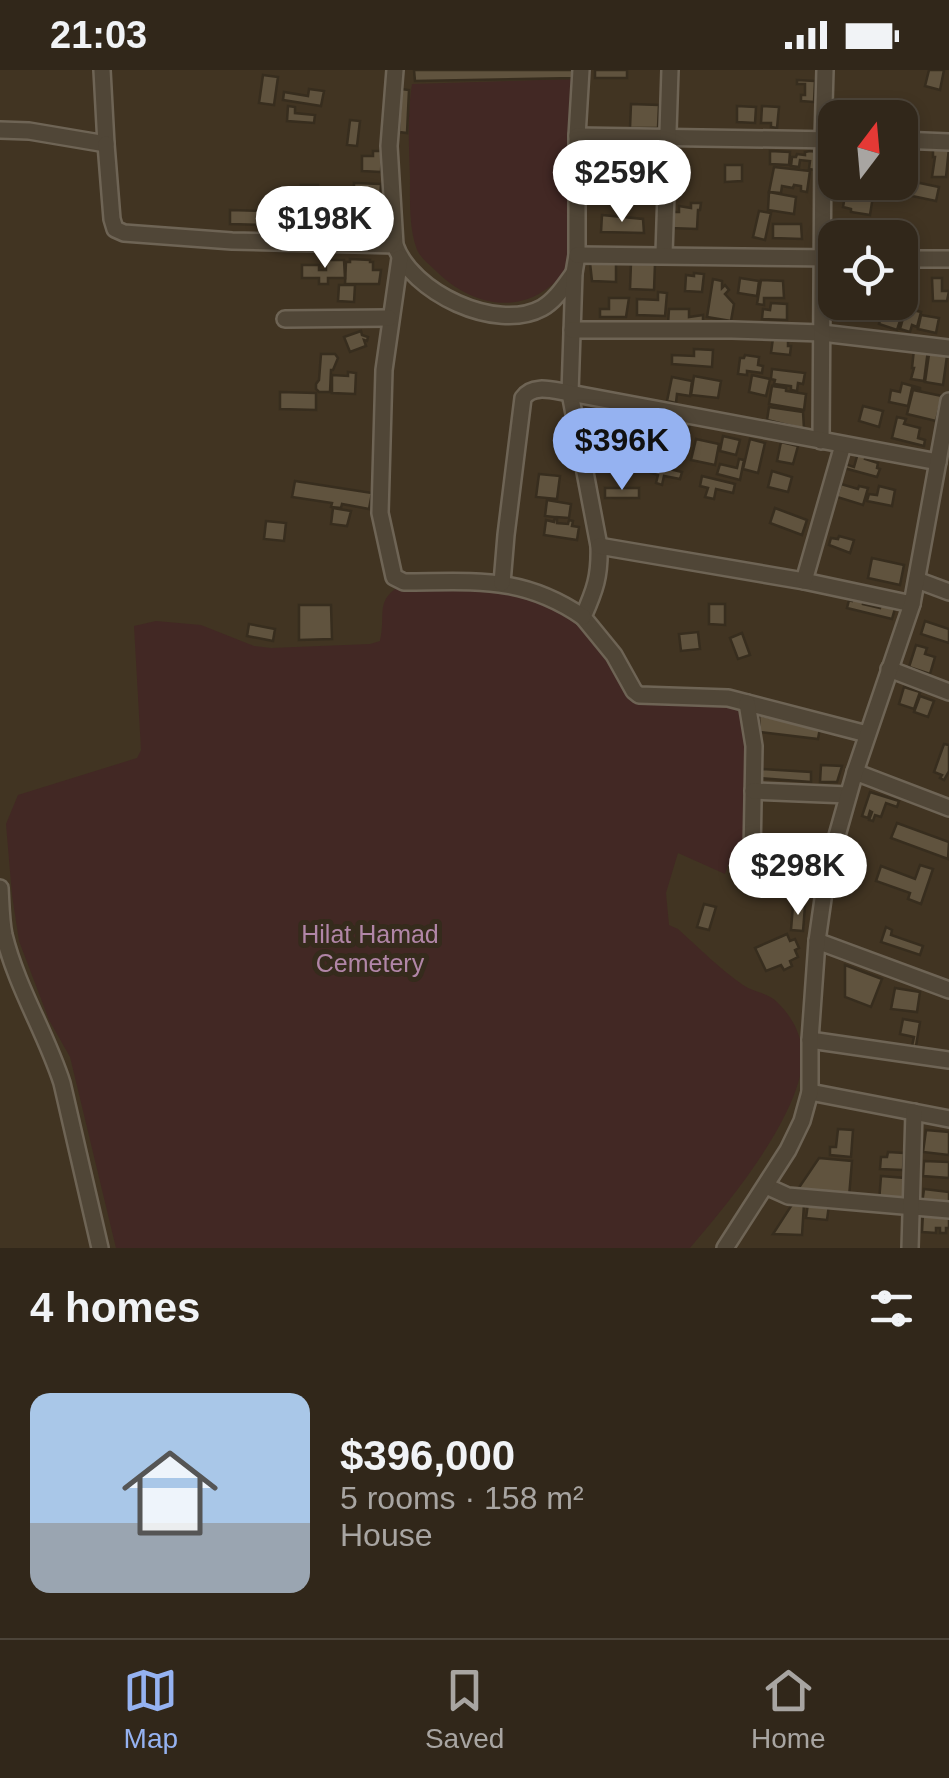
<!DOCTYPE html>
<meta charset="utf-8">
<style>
:root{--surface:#31271a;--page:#392f23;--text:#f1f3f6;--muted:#a8a5a2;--line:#4c4439;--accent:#95b2f1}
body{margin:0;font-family:Arial,sans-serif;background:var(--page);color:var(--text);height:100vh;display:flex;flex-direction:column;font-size:38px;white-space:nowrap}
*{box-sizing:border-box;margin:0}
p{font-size:32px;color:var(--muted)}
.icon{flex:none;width:55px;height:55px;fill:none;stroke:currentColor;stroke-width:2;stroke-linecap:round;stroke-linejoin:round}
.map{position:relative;height:1178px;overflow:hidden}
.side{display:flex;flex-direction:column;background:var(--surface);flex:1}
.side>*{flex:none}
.needle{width:65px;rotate:16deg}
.buttons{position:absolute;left:818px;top:30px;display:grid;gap:20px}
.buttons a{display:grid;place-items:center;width:100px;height:100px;border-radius:20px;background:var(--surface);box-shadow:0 5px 15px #0003,0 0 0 2px var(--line);font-size:50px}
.price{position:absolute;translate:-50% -85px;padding:0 22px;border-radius:35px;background:#fff;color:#222;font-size:32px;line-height:65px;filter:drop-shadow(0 2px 5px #0008)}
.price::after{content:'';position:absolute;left:50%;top:60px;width:30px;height:22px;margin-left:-15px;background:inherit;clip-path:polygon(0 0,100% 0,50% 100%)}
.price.on{background:var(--accent);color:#111}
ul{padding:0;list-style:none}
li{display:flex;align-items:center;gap:30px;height:250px;padding:0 30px}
li span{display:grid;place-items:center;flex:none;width:280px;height:200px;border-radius:20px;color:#555}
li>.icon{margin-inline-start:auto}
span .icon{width:120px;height:120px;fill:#fffc;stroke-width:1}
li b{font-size:42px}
h2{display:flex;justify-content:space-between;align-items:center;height:120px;padding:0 30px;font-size:42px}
.status{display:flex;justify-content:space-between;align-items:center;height:70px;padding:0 50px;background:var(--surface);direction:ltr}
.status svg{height:28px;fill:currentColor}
.menu{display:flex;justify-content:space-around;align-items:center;height:140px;border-top:2px solid var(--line);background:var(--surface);font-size:28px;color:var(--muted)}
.menu a{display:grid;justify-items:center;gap:5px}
.menu .on{color:var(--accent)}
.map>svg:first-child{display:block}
.green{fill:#422824}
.building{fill:#60533e;stroke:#372d1e;stroke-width:2.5}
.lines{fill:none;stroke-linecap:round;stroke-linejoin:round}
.minor-casing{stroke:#6e6455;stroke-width:20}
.minor{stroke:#504637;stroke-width:15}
.labels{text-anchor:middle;stroke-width:10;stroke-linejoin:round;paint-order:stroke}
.park-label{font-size:25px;fill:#b186a7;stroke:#352b1c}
</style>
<div class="status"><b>21:03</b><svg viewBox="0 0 49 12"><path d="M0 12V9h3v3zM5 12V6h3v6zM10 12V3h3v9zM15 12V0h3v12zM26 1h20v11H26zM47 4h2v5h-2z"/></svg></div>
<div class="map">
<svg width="949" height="1178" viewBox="0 0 949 1178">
<rect width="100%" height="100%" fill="#413422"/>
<g class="green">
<path d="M575 9 574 190C567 203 559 209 548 218 511 246 466 231 436 201 429 194 419 187 416 177 409 156 410 130 410 108 409 76 407 45 412 14Z"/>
<path d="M408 511 509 512 576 539 637 630 740 632 755 645 758 653 759 705 754 796 728 795 725 804 678 783 666 823 669 855 678 859C699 878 720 899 743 915 753 922 769 923 777 932 796 950 807 976 801 1002 788 1061 729 1132 690 1178H116L70 987 49 950 19 871 12 825 6 754 18 725 137 688 141 680 134 556 156 551 201 555 254 576 271 578 370 574 380 571C387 541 372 530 408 511Z"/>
</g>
<g class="building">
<path d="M414 0H575V8L415 11Z"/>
<rect x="595" y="0" width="32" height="8"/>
<path d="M929 0H944L940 20 925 16Z"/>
<path d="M263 5 278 7 274 35 259 33Z"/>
<path d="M797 10 815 11 814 32 801 31V25H805V14H797Z"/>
<path d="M309 19 324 21 321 36 283 30 284 22 308 26Z"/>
<path d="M401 19 409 20 407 63 399 62Z"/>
<path d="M631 34 659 35 658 58H630Z"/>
<path d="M288 36 295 37V43L315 45 314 53 287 51Z"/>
<path d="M737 36 756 37 755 53 737 52Z"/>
<path d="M762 36 779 37 777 58 771 57V53H761Z"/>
<path d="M350 50 360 51 357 76 347 75Z"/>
<path d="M640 75 665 78V98L650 97V101H634V90H640V88H634V77H640Z"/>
<path d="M933 77 949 78 946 107H932L935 87H933Z"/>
<path d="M373 81H382L381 102 362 101V86H373Z"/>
<path d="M770 81 790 82 789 95 770 94Z"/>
<path d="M810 81 817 82 815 100 809 99 810 91 800 90 799 97 791 96 792 87H796L797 84 805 85V82Z"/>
<path d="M725 95H742V111L725 112Z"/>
<path d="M774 97 810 101 807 122 801 121V116L794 115 793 118 782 116 781 123 769 122Z"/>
<path d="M915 112 939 117 936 131 912 126Z"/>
<path d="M354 113 381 114 380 129 373 128V122L354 121Z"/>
<path d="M301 115H318L319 142H301V127H309V123H302Z"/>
<path d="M769 122 796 127 794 144 768 140Z"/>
<path d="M854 122 873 126 870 145 851 142V139L843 137 845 126 853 128Z"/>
<path d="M691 133H701L700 140H698L697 159 670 158V142H679V136L691 138Z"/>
<path d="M230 140 265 141 264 155 230 154Z"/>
<path d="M759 141 771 143 765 170 753 167Z"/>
<path d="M602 145 643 149 644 163 601 162Z"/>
<path d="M773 154H801L802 169 773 168Z"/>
<path d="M350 189 370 190V192H373V200H381L379 214H345L346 192H350Z"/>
<path d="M326 190H344L345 208H328V214H319V208H302V195H319V200H326Z"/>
<path d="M590 193H616V212L592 211Z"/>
<path d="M631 193 655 194 654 220 630 219Z"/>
<path d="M694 203 704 204 702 222 685 221 686 205 694 206Z"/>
<path d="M740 208 759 211 757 226 738 223Z"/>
<path d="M932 208H942V221H949L947 231H933Z"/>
<path d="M713 209 722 211V218L725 215 729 220 725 224 734 234 731 251 707 247Z"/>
<path d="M761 210 783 211 784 228H764V235L757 234Z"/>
<path d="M339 215H355L354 232 338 231Z"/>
<path d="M658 222 667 223 665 246 637 245V229L658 230Z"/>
<path d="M609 228H629L626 247H600V239H609Z"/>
<path d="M771 233 787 234V250L762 249 763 239 770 240Z"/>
<path d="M906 238 921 242 917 257 912 255 910 262 900 259Z"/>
<path d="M669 239H689V247L703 245V254H668Z"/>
<path d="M883 240 903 242 897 260 879 254Z"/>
<path d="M921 245 939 248 936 263 918 259Z"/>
<path d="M361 261 362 265 368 267 367 271 364 270 366 276 350 282 344 267Z"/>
<path d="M773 268 788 270V276H791L790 285 771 283Z"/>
<path d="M694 279 713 280 712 297 672 294V285L694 286Z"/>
<path d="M914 279 928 280 924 311 911 309 914 298H912Z"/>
<path d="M321 284H335L338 288 333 300H331L330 322H319L316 319V314L319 310Z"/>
<path d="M929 284 947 286 943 315 925 312Z"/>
<path d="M745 285 759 287 758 295 763 296 762 303 747 301V305L738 304 740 288H744Z"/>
<path d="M772 299 805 303 803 314 798 313 797 321 791 320V316L774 314 775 310 771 309Z"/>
<path d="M348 302 356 303 355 324 332 323V305L348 306Z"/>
<path d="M752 305 770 309 766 326 749 322Z"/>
<path d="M694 306 721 311 718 328 691 325Z"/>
<path d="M672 307 692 311 690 326 677 324 676 333 667 331Z"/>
<path d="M902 313 920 318V320L912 318 908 336 889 332 891 320 900 322Z"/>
<path d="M772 316 786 318V321L806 324 804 340 769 334Z"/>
<path d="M913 320 942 326 936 351 907 344Z"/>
<path d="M280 322 316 323V340L280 339Z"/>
<path d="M863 336 883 341 879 357 859 351Z"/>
<path d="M769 337 803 342 804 359 767 350Z"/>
<path d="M635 343 642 344 639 369 631 367 632 361 626 360 628 348H634Z"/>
<path d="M897 347 906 349 904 354 920 358 918 368 925 370 924 376 892 368Z"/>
<path d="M666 348 674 349 672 352 682 354 686 351 690 354 682 388 674 386 675 382 671 380 673 376 661 373Z"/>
<path d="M723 366 740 370 736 385 720 381Z"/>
<path d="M696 369 719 374 715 395 691 390Z"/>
<path d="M750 369 765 373 758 403 743 399Z"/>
<path d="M781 372 798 376 793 394 777 391Z"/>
<path d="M858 383 866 385 865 389 878 393 877 398 880 399 877 407 844 398 845 394 854 397Z"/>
<path d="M739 389 744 390 740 410 717 404 720 394 737 398Z"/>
<path d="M653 395 682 402 680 409 664 406 662 415 656 413 658 405 651 403Z"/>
<path d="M772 401 792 407 788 422 768 417Z"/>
<path d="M539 404 560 406 557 429 536 427Z"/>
<path d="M702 406 735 414 733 423 716 419 714 429 705 427 708 418 700 416Z"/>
<path d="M295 411 372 423 369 439 342 434 341 438 331 437 332 433 292 427Z"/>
<path d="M841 414 858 419 859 416 868 418 863 435 837 427Z"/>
<path d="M879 416 895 420 892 436 867 431 869 424 877 425Z"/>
<rect x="605" y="418" width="34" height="10"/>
<path d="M547 430 571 434 569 448 557 447V453L568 454 569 450 573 451 572 456 579 457 577 470 544 465 546 450 554 452 555 447 545 446Z"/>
<path d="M333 438 351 441 347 456 331 454Z"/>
<path d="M775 438 807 450 802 465 770 453Z"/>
<path d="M266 451 286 453 284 471 264 469Z"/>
<path d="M839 466 854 470 850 483 829 475 831 468 838 469Z"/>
<path d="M872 488 904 495 900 515 868 508Z"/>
<path d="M854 526 864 529 863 534 880 538 882 531 896 535 892 549 847 538 849 530 852 531Z"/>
<path d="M709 534H725V555L709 554Z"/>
<path d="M299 535H331L332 569 299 570Z"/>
<path d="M925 551 949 559V573L921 564Z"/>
<path d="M249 554 275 559 273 571 247 566Z"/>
<path d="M698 562 700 579 681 581 679 564Z"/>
<path d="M742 563 750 585 738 589 730 568Z"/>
<path d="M916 575 927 578 925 584 935 587 930 604 909 597Z"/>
<path d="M904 617 920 622 914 639 899 634Z"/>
<path d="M920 626 934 631 928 647 914 642Z"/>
<path d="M759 645 820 658 818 669 760 662Z"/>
<path d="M944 674 949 675V701L944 710 940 708 942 705 934 702Z"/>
<path d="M821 695 842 696 837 712H820Z"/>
<path d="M761 699 811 702V712L760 708Z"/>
<path d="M870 722 899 731 897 737 886 733 881 747 875 745 873 751 869 750 872 742 870 741 868 748 862 746Z"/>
<path d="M897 753 949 772 948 789 891 768Z"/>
<path d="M920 795 933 799 921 834 908 829 910 823 876 811 881 796 915 809Z"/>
<path d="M704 834 716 837 709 860 697 857Z"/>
<path d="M793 835 805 836 803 861 791 860Z"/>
<path d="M886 857 892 860 891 865 923 876 920 885 881 872Z"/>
<path d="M787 864 790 871 795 869 799 878 795 880 798 887 790 891 792 896 784 900 781 895 766 901 755 878Z"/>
<path d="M845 895 882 909 871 937 845 927Z"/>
<path d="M895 918 920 922 917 942 891 939Z"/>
<path d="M903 949 920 952 916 976H912L914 967 900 964Z"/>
<path d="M838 1059 853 1060 851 1087 830 1085V1077H836Z"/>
<path d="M926 1060 949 1062V1085L923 1082Z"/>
<path d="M888 1082 904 1083 903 1100 880 1099 881 1087H887Z"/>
<path d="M819 1088 852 1091 849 1127 796 1122Z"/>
<path d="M924 1091 949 1092V1108L923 1106Z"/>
<path d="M881 1106 905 1108 903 1133 879 1132Z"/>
<path d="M924 1119 949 1122V1137L922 1134Z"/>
<path d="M793 1133 804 1134 802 1165 773 1164Z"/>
<path d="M808 1133 829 1135 827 1150 806 1148Z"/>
<path d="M923 1143 949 1144V1158H946V1163H940V1158H936V1163L922 1162Z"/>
</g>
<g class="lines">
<defs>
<g id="minor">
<path d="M395 0 389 76 395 175C411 222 496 263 542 238 556 230 565 215 574 203"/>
<path d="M581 0 577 66V185L574 203 570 323 599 476C600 506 595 520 583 547L614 585 634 621 639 625 728 628 867 664"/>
<path d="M0 60 29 61 106 74 102 0"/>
<path d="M577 66 835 70"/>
<path d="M900 70 949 72"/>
<path d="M106 74 112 149 115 159 124 163 232 171 395 175"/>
<path d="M664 184 670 0"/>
<path d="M577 185 835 188"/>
<path d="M400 188 384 300 380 443 394 507 404 512C474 512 522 505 583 547"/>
<path d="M900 189H949"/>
<path d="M285 249 389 248"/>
<path d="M572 260H732L822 263 949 278"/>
<path d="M821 371 823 70 825 0"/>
<path d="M599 476 804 511 912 534"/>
<path d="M917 510 949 522"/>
<path d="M804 511 843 375"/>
<path d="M502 513 506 465 523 328C533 313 555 321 570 323L938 392"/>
<path d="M889 599 949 622"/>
<path d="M747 633 754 676 752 785 756 793 764 796 827 801"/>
<path d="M855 702 949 738"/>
<path d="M753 721 848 725"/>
<path d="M0 818C1 834 1 850 4 865 17 918 46 963 62 1013L100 1178"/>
<path d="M817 871 949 920"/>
<path d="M810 970 949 990"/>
<path d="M810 1022 949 1049"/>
<path d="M766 1116 788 1126 949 1140"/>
<path d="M725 1178 788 1080 802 1051 810 1022V970L817 871 827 801 855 702 912 534 949 331"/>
<path d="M910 1178 914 1042"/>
</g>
</defs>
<use href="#minor" class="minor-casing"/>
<use href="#minor" class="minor"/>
</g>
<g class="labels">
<g class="park-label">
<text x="370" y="873">Hilat Hamad<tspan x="370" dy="29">Cemetery</tspan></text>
</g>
</g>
</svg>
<div class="buttons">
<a><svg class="needle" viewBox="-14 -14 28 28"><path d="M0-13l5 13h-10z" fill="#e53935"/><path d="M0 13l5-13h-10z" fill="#a8a5a2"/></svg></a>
<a><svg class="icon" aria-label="locate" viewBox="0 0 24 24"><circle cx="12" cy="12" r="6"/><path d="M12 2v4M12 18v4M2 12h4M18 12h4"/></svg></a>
</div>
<b class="price" style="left:622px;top:155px">$259K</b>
<b class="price" style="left:325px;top:201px">$198K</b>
<b class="price on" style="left:622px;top:423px">$396K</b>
<b class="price" style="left:798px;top:848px">$298K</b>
</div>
<section class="side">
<h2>4 homes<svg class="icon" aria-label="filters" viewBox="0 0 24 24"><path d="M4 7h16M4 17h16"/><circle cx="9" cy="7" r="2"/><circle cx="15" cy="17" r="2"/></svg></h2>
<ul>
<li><span style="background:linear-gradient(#a9c7e8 65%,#9aa5b1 0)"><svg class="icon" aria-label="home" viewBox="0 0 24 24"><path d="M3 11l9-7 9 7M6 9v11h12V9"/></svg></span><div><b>$396,000</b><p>5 rooms · 158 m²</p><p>House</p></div></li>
</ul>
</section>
<nav class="menu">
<a class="on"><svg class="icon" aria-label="map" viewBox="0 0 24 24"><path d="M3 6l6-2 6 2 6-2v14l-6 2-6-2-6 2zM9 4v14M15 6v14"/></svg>Map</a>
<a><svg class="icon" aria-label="saved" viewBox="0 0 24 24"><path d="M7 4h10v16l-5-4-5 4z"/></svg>Saved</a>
<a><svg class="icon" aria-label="home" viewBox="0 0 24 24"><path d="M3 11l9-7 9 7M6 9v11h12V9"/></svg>Home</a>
</nav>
